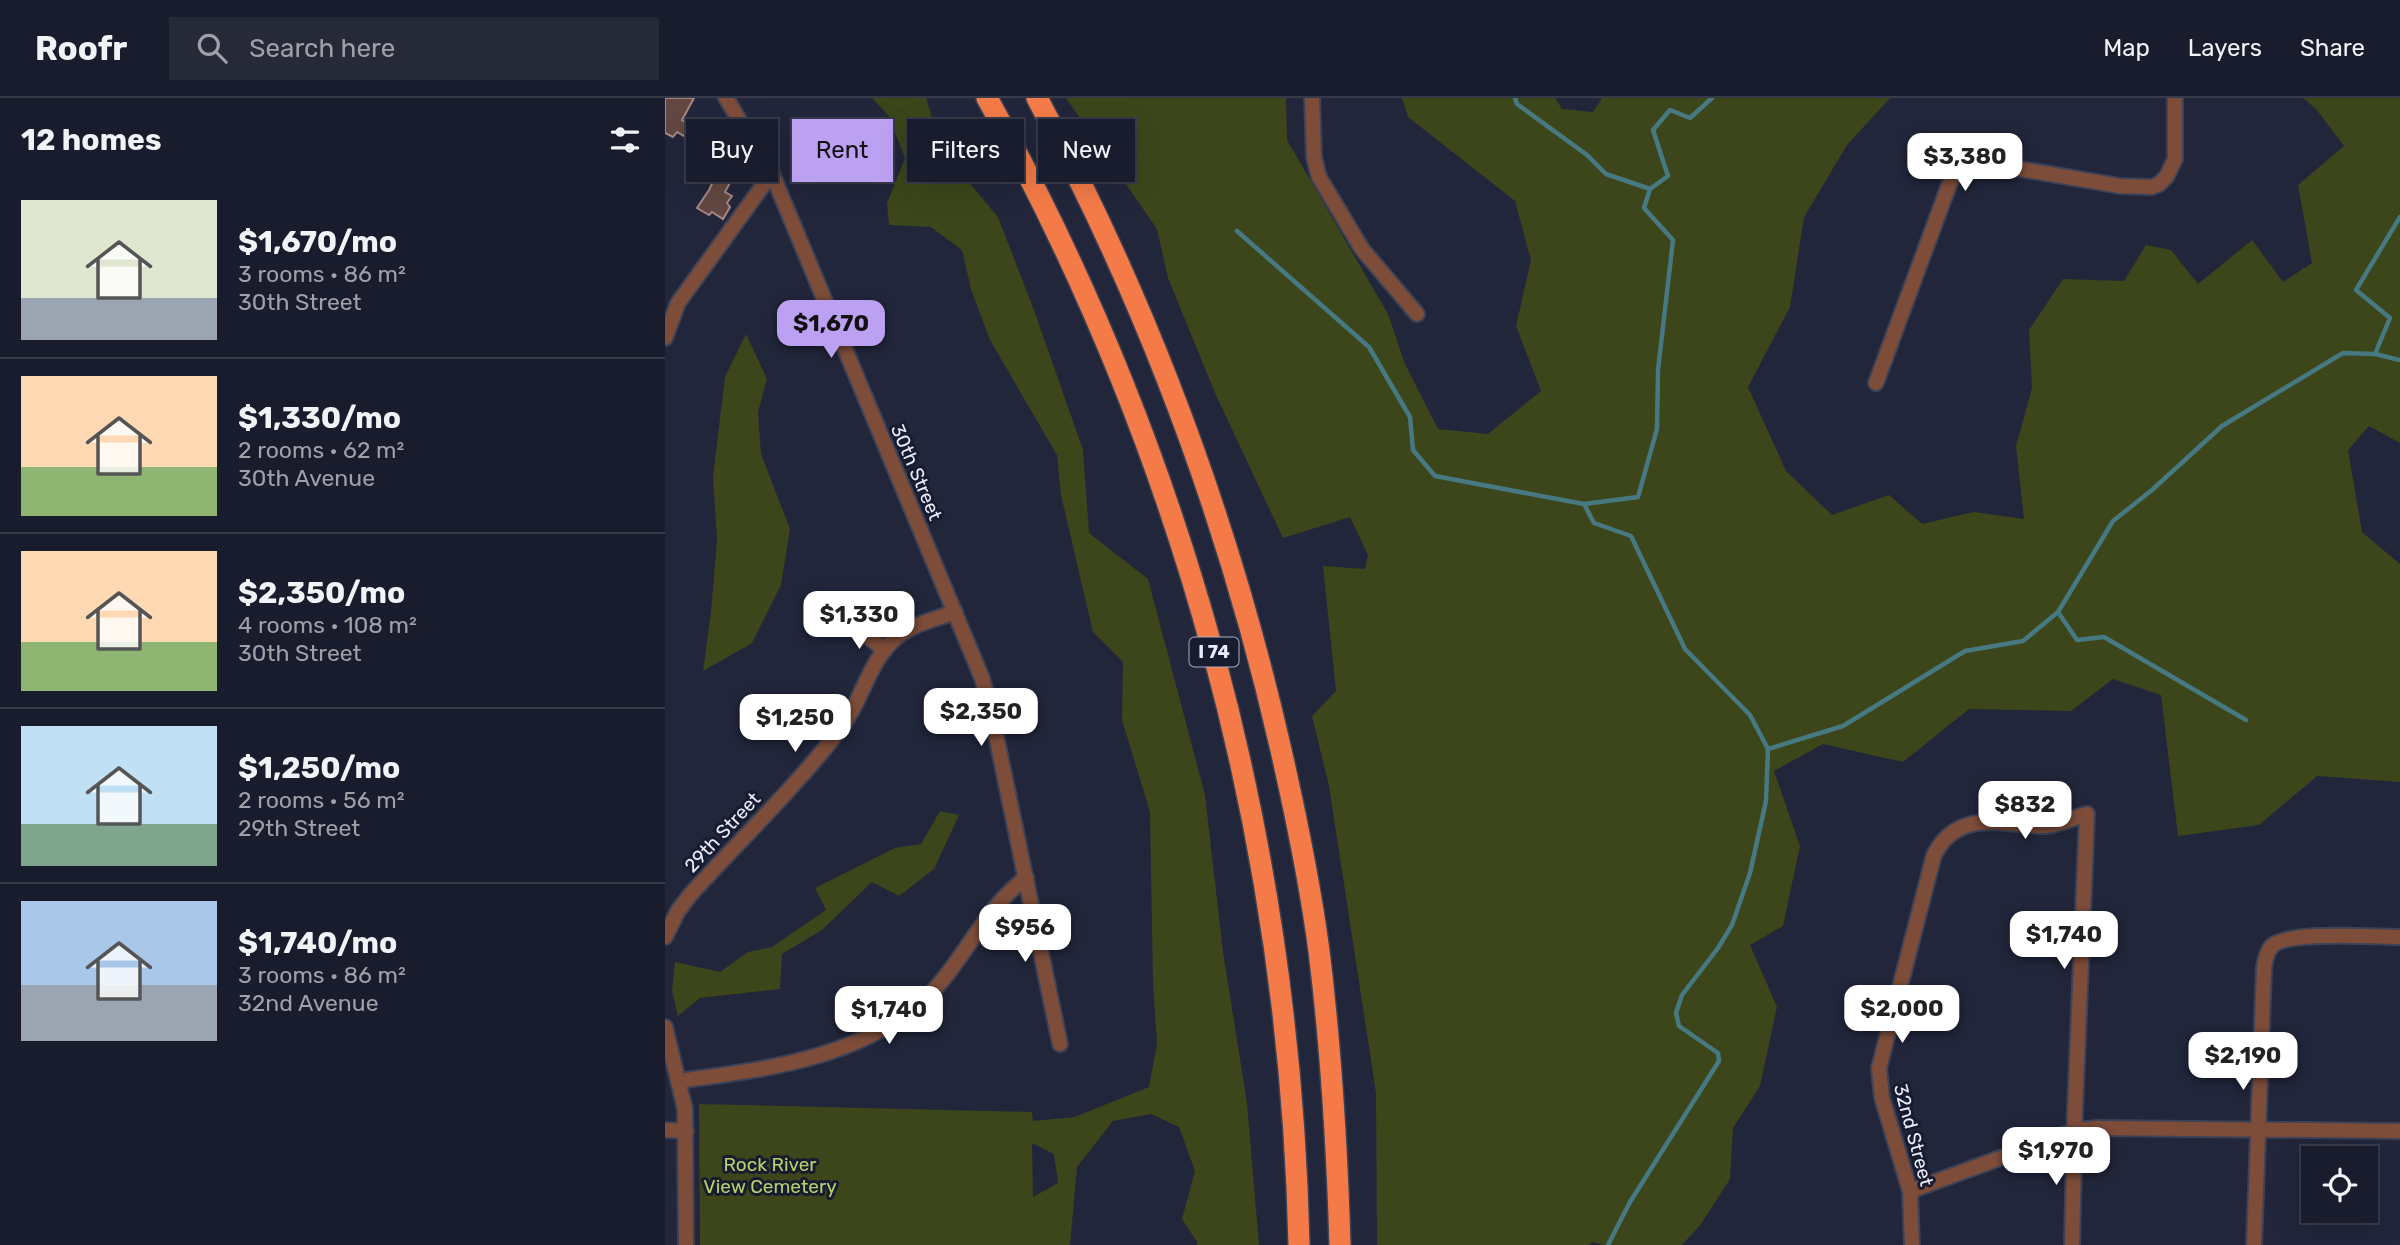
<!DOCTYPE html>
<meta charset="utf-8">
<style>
:root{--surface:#191c2c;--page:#262938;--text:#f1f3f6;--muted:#9fa1a9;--line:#373a48;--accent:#bca0f2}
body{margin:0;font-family:Rubik,sans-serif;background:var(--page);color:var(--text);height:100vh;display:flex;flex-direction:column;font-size:26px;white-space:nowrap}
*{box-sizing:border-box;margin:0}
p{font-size:23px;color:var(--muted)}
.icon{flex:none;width:38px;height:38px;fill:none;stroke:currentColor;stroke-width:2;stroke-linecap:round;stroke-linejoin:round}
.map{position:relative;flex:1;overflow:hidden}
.drawer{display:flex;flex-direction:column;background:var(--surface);width:665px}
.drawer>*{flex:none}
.top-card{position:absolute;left:21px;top:21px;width:665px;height:63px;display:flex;gap:14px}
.tools{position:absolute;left:1636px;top:1048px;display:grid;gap:14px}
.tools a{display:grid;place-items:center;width:77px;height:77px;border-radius:0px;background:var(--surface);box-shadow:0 7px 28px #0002,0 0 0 2px var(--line);font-size:35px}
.price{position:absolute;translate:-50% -60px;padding:0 16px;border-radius:14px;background:#fff;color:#222;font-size:23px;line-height:46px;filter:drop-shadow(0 2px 4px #0008)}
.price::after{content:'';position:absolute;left:50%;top:42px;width:21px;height:16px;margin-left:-10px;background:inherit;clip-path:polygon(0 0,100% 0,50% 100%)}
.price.on{background:var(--accent);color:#111}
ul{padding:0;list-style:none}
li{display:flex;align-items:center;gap:21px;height:175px;padding:0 21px}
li+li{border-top:2px solid var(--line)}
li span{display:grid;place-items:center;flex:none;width:196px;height:140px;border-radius:0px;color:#555}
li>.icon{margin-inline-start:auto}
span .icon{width:84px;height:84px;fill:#fffc;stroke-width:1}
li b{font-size:30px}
h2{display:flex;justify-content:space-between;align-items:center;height:84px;padding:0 21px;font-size:30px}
.pill{padding:0 24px;border-radius:0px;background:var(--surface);box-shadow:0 7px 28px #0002,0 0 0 2px var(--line);font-size:24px;line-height:63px}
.pill.on{background:var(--accent);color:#111}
header{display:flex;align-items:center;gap:42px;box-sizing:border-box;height:98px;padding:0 35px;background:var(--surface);border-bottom:2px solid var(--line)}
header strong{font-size:33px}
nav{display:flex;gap:38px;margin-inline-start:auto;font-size:24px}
.search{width:490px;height:63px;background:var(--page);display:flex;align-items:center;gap:18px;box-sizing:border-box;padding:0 24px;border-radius:0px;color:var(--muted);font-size:26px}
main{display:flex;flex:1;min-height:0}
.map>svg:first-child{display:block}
.green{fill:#3c461a;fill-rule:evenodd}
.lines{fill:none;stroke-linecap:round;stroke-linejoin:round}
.stream{stroke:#477982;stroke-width:4.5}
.building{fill:#624742;stroke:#a58781;stroke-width:2}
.minor-casing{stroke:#3d4256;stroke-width:18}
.motorway-casing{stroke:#3d4256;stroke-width:24}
.minor{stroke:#7e4d3a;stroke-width:14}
.motorway{stroke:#f47b48;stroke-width:21}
.labels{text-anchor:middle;stroke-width:6;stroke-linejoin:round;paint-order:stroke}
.shield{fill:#181c30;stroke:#aaaebe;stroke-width:2}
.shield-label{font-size:18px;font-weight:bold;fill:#e9edfb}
.street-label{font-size:19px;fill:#e9edfb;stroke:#181c30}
.park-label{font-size:19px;fill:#b9d16a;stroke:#181c30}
</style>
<header>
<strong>Roofr</strong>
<div class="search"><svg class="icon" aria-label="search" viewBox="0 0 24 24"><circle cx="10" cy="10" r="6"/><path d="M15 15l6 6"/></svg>Search here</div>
<nav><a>Map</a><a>Layers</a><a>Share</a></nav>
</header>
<main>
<section class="drawer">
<h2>12 homes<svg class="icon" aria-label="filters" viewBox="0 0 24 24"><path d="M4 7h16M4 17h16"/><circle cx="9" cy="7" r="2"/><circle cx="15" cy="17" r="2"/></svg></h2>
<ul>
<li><span style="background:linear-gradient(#dfe7d0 70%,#9aa5b1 0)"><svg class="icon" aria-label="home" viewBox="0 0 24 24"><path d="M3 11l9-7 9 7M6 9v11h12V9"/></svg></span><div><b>$1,670/mo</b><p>3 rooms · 86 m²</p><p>30th Street</p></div></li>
<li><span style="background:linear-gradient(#ffd9b3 65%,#8fb573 0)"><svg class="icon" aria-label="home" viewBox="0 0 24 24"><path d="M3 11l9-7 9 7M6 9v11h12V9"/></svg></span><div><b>$1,330/mo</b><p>2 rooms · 62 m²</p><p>30th Avenue</p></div></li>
<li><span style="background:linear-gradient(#ffd9b3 65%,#8fb573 0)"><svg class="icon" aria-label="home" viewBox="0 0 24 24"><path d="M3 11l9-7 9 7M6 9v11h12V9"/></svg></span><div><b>$2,350/mo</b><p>4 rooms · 108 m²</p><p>30th Street</p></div></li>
<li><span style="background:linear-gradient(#bfe0f5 70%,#7fa58c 0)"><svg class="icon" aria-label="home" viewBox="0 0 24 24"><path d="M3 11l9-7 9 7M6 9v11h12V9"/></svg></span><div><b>$1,250/mo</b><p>2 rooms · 56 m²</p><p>29th Street</p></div></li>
<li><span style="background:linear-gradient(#a9c7e8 60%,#9aa5b1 0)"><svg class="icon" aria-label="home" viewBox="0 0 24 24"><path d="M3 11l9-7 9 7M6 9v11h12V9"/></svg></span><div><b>$1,740/mo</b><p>3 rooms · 86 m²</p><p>32nd Avenue</p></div></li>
</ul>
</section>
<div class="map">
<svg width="1735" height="1147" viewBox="0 0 1735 1147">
<rect width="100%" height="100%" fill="#21263b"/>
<g class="green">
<path d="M207 0H261L277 52 333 119 370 215 418 352 424 435 483 481 540 697 558 854 582 1005 594 1147H532V1144L517 1121 530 1073 514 1029 486 1016 448 1023 412 1069 405 1147H35L34 1006 367 1014 368 1023 410 1019 484 989 492 946 488 885 485 714 457 622 458 564 428 534 396 397 392 357 325 242 306 191 297 152 266 129 224 127 222 105 240 60 223 17ZM367 1045 389 1056 393 1085 368 1099Z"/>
<path d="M401 0H621L622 42 723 216 740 266 773 331 823 336 876 293 851 228 866 162 850 103 743 19 737 0H890L897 11 928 14 937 0H1225L1182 47 1139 119 1125 209 1083 289 1121 373 1167 417 1224 397 1257 426 1309 414 1359 421 1351 348 1367 290 1364 232 1398 181 1459 183 1481 147 1506 152 1533 186 1587 142 1618 184 1647 165 1633 87 1679 48 1651 11 1638 0H1735V345L1704 328 1683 352 1697 434 1735 466V684L1652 678 1594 727 1513 738 1496 597 1448 581 1406 613 1304 611 1238 664 1158 646 1109 673 1135 748 1118 828 1085 847 1112 909 1095 988 1068 1030 1065 1081 1036 1126 1017 1147H938L927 1144 924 1147H712L711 995 664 688 647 618 671 593 658 468 700 471 703 457 685 419 618 440 550 295 503 180 492 131Z"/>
<path d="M81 236 102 281 93 314 96 356 125 431 116 487 87 545 38 573 46 514 52 442 48 379 60 279Z"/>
<path d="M275 713 294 717 269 771 234 798 207 784 157 832 117 856 115 891 35 900 13 918 7 893 10 864 55 874 83 854 107 849 161 812 150 790 230 750 256 746Z"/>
</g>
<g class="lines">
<g class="stream">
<path d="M850 0 852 6 922 57 941 76 985 91"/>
<path d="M572 133 704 249 745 319 748 352 770 378 919 406"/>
<path d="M1710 256 1735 262"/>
<path d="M1393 514 1412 542 1439 539 1581 622"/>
<path d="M1103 651 1178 628 1300 553 1358 543 1393 514 1448 423 1487 392 1557 328 1678 255 1710 256 1725 220 1691 192 1735 119"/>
<path d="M943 1147 965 1104 1054 963 1053 955 1014 928 1011 915 1017 897 1053 850 1067 827 1085 775 1101 703 1103 651 1085 617 1020 551 966 438 929 425 919 406 973 399 992 331 993 272 1008 142 979 110 985 91 1003 78 988 32 1005 12 1025 20 1047 0"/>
</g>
</g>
<g class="building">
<path d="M0 0H29L17 22 24 27 19 38 12 34 8 39 0 35Z"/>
<path d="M53 73 67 81 60 94 67 98 62 105 65 109 58 121 47 114 44 117 32 110 44 92Z"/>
</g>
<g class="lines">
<defs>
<g id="minor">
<path d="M61 0 108 78 317 580 326 613 395 946"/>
<path d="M647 0 649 59 654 79 697 151 752 216"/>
<path d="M0 240 13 205 99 86 108 78"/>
<path d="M1211 285 1284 87 1289 77 1300 65 1326 66 1455 88 1487 89 1494 86 1502 78 1510 61V0"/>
<path d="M189 528 220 552"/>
<path d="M0 839 13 813 25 797C75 742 130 690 176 630 197 603 204 562 231 540 247 526 271 521 290 514"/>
<path d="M0 929 20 1011 21 1147"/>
<path d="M13 983C102 971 198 961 266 895 289 872 304 843 324 818 334 803 347 791 361 779"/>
<path d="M0 1032 21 1033"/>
<path d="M1245 1093 1412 1032 1432 1030 1735 1033"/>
<path d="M1247 1147 1245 1093 1217 1000 1214 970 1269 757C1294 709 1337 728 1381 728 1394 727 1410 719 1422 716L1410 1012 1407 1147"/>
<path d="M1589 1147 1599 870C1600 864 1601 855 1606 849 1620 832 1711 839 1735 839"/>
</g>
<g id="motorway">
<path d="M322 0C518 352 625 744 634 1147"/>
<path d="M372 0C483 206 564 424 616 652 631 718 645 785 654 853 666 950 672 1049 675 1147"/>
</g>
</defs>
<use href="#minor" class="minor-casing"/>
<use href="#motorway" class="motorway-casing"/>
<use href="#minor" class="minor"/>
<use href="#motorway" class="motorway"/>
</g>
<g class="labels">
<rect class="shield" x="524.5" y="539.5" width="49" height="29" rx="5"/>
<g class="shield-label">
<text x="549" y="560">I 74</text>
</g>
<g class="street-label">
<text transform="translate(252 374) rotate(67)" y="7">30th Street</text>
<text transform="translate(57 734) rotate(-47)" y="7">29th Street</text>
<text transform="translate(1249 1037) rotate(75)" y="7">32nd Street</text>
</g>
<g class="park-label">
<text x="105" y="1073">Rock River<tspan x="105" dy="22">View Cemetery</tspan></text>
</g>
</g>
</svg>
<div class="tools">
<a><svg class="icon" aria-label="locate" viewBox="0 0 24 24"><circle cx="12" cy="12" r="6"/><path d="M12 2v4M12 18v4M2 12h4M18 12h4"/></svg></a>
</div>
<b class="price" style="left:1300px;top:95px">$3,380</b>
<b class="price on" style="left:166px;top:262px">$1,670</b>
<b class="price" style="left:194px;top:553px">$1,330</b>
<b class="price" style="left:316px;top:650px">$2,350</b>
<b class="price" style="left:130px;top:656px">$1,250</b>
<b class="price" style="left:1360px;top:743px">$832</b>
<b class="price" style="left:360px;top:866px">$956</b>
<b class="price" style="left:1399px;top:873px">$1,740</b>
<b class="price" style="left:1237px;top:947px">$2,000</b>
<b class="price" style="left:224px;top:948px">$1,740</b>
<b class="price" style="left:1578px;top:994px">$2,190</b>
<b class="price" style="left:1391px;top:1089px">$1,970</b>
<div class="top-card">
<a class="pill">Buy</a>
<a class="pill on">Rent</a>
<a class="pill">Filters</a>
<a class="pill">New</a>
</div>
</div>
</main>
